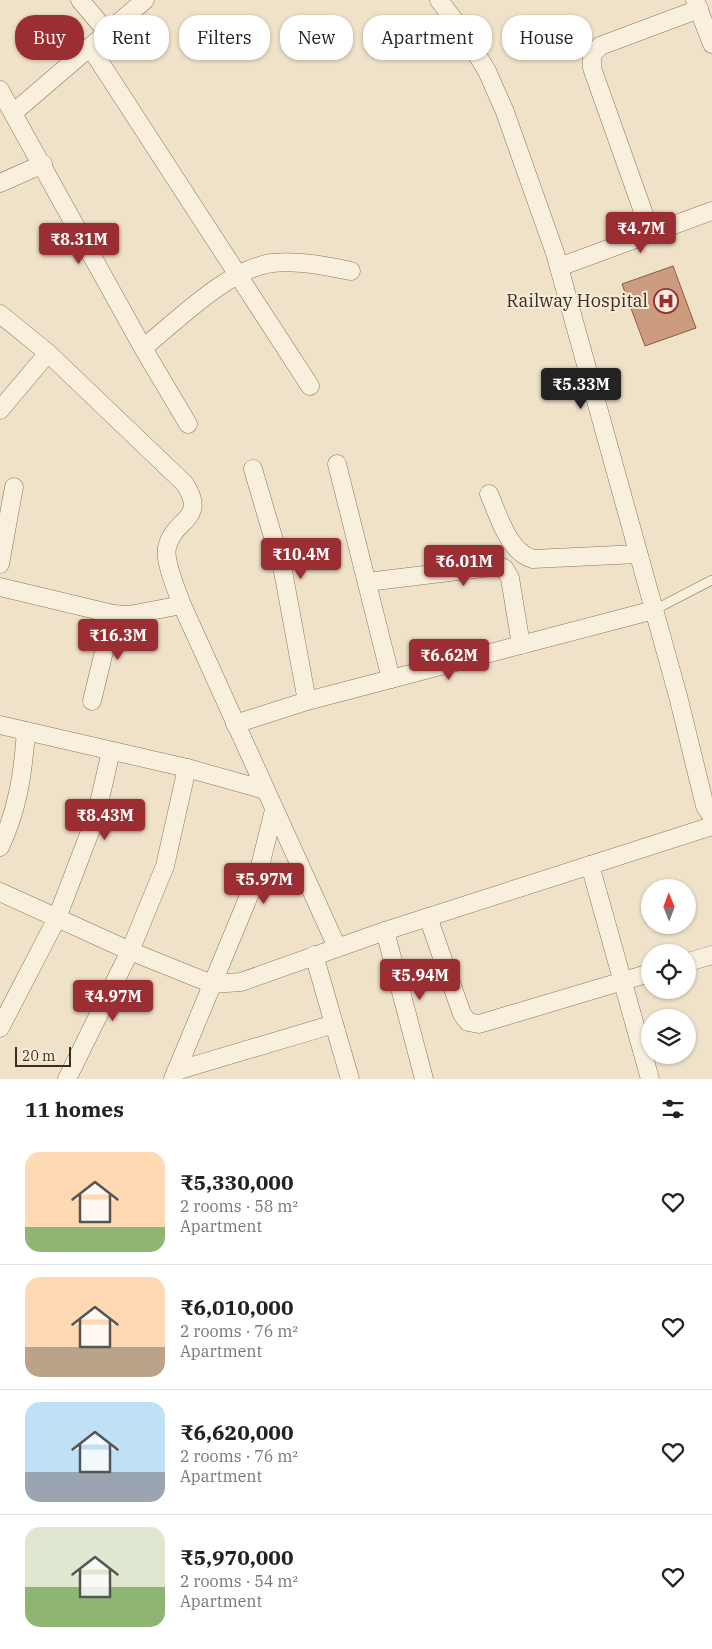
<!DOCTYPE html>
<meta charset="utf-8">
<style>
:root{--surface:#fff;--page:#f6f6f6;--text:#222;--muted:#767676;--line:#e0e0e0;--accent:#9a2e33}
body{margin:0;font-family:"IBM Plex Serif",serif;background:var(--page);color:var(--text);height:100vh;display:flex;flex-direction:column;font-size:19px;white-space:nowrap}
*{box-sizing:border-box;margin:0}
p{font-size:16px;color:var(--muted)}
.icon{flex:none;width:28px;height:28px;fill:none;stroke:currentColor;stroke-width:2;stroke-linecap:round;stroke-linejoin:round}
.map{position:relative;height:1079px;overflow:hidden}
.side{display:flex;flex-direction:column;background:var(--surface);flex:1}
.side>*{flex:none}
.banner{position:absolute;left:15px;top:15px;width:682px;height:45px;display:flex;gap:10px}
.needle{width:32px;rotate:359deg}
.tools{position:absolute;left:641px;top:879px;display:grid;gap:10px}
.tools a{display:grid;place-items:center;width:55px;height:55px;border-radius:50%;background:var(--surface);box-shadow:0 1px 4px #0004;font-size:25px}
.scale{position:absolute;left:15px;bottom:12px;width:56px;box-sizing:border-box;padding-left:5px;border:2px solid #3c2d21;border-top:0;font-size:14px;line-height:18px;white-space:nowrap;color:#3c2d21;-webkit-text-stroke:4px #f6ecd9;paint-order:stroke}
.price{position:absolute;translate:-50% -42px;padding:0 11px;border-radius:5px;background:var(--accent);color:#fff;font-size:16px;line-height:32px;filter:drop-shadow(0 1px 2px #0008)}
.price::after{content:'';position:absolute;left:50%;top:30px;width:15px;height:11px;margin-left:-8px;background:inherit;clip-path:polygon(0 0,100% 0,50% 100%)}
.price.active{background:#222;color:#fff}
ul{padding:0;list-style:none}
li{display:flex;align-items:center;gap:15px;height:125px;padding:0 25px}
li+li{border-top:1px solid var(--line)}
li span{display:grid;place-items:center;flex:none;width:140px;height:100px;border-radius:15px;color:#555}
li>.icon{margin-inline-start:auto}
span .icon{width:60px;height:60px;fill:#fffc;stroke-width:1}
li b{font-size:21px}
h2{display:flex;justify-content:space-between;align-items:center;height:60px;padding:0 25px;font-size:21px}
.tag{padding:0 18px;border-radius:20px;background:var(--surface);box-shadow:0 1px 4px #0004;font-size:18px;line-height:45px}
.tag.active{background:var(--accent);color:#fff}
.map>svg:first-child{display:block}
.building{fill:#cc9c7f;stroke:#8a5c43}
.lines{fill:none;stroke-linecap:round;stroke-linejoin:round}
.lane-casing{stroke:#8b745d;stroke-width:10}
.street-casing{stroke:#8b745d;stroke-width:19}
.lane{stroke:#f9efdd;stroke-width:9}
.street{stroke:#f9efdd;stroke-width:18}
.labels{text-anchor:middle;stroke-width:4;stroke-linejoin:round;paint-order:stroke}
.poi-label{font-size:18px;fill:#3c2d21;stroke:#f6ecd9;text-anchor:end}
</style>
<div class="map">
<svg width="712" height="1079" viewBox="0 0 712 1079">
<rect width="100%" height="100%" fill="#efe2c9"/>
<path class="building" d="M673 266 696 328 645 346 622 284Z"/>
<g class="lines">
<defs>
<path id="lane" d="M654 610 712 580"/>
<g id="street">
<path d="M80 0 107 32"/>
<path d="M439 0 463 32 487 71 505 112 555 253 678 696 705 806 712 817"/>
<path d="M695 0 712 44"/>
<path d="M90 47 310 386"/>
<path d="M0 90 143 348 188 424"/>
<path d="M13 113 145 0"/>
<path d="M0 183 43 164"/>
<path d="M651 234 592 68V55L600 46 699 9"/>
<path d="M559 267 712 211"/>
<path d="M0 314 48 353 185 484C208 521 173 518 167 548 164 561 177 591 182 605L337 947"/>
<path d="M143 348C178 320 228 269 272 263 298 260 326 266 351 271"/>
<path d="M0 410 48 353"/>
<path d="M337 464 391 679"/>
<path d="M253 469 283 571 307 701"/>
<path d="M489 494C499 516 508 552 533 559L638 554"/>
<path d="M0 564 14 487"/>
<path d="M367 582 499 566 504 568 510 578 521 645"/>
<path d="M0 587 113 614 129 615 182 605"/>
<path d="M92 701 113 614"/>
<path d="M235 724 307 701 654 610"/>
<path d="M0 725 187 768 265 790"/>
<path d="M0 847C18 809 23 773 26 731"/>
<path d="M590 865 650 1079"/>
<path d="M0 892 130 951 212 984 241 982 385 931 712 826"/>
<path d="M428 917 462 1014 468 1022 479 1024 650 973"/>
<path d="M385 931 424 1079"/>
<path d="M314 955 350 1079"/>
<path d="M688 962 712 955"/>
<path d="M0 1028 57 918 96 816 111 751"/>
<path d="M176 1071 334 1024"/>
<path d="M67 1079 130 951 165 866 187 768"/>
<path d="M173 1079 258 874 274 810"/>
</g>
</defs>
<use href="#lane" class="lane-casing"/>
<use href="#street" class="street-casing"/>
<use href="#lane" class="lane"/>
<use href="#street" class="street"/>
</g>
<defs>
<symbol id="hospital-ring" viewBox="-11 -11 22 22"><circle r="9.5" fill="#f6ecd9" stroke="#9a2e33" stroke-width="1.5"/><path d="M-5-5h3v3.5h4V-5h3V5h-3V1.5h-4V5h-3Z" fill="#9a2e33"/></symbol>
</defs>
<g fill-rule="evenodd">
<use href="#hospital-ring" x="652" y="287" width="28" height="28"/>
</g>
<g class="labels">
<g class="poi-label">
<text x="648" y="307">Railway Hospital</text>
</g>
</g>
</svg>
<div class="tools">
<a><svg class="needle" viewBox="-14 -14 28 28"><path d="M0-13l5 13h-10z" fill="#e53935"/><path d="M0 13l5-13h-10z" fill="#767676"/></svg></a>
<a><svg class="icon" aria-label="locate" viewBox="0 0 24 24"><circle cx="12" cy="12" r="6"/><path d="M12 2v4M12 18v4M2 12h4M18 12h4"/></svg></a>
<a><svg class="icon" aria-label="layers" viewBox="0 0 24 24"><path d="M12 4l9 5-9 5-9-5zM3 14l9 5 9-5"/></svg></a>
</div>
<div class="scale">20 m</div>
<b class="price" style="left:641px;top:254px">₹4.7M</b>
<b class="price" style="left:79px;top:265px">₹8.31M</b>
<b class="price active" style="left:581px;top:410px">₹5.33M</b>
<b class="price" style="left:301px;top:580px">₹10.4M</b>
<b class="price" style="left:464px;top:587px">₹6.01M</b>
<b class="price" style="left:118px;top:661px">₹16.3M</b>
<b class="price" style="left:449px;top:681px">₹6.62M</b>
<b class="price" style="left:105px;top:841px">₹8.43M</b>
<b class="price" style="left:264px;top:905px">₹5.97M</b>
<b class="price" style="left:420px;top:1001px">₹5.94M</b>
<b class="price" style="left:113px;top:1022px">₹4.97M</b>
<div class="banner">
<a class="tag active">Buy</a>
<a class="tag">Rent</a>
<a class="tag">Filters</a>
<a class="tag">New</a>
<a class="tag">Apartment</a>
<a class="tag">House</a>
</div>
</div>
<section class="side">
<h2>11 homes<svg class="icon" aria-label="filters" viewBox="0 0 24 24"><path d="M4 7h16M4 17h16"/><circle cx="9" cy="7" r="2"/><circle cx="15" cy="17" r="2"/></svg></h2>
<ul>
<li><span style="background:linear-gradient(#ffd9b3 75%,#8fb573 0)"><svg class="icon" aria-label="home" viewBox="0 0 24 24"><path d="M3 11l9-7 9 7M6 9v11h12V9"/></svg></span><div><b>₹5,330,000</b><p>2 rooms · 58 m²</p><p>Apartment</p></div><svg class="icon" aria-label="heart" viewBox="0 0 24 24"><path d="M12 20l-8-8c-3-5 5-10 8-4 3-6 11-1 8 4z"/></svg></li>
<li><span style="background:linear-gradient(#ffd9b3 70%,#b9a48a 0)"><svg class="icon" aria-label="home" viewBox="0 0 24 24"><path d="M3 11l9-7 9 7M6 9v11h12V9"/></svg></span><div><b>₹6,010,000</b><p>2 rooms · 76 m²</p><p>Apartment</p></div><svg class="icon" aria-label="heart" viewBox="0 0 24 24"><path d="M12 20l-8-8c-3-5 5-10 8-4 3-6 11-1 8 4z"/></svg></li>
<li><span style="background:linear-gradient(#bfe0f5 70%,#9aa5b1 0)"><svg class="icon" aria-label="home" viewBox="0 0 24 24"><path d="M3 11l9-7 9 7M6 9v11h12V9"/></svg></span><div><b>₹6,620,000</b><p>2 rooms · 76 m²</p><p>Apartment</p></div><svg class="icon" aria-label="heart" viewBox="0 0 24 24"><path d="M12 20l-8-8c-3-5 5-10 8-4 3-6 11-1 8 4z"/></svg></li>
<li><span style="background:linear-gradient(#dfe7d0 60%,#8fb573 0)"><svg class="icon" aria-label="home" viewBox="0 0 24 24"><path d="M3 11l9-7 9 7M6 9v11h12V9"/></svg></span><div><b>₹5,970,000</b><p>2 rooms · 54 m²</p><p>Apartment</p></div><svg class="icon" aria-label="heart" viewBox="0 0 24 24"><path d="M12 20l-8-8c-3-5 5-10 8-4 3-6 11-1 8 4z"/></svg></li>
</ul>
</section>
